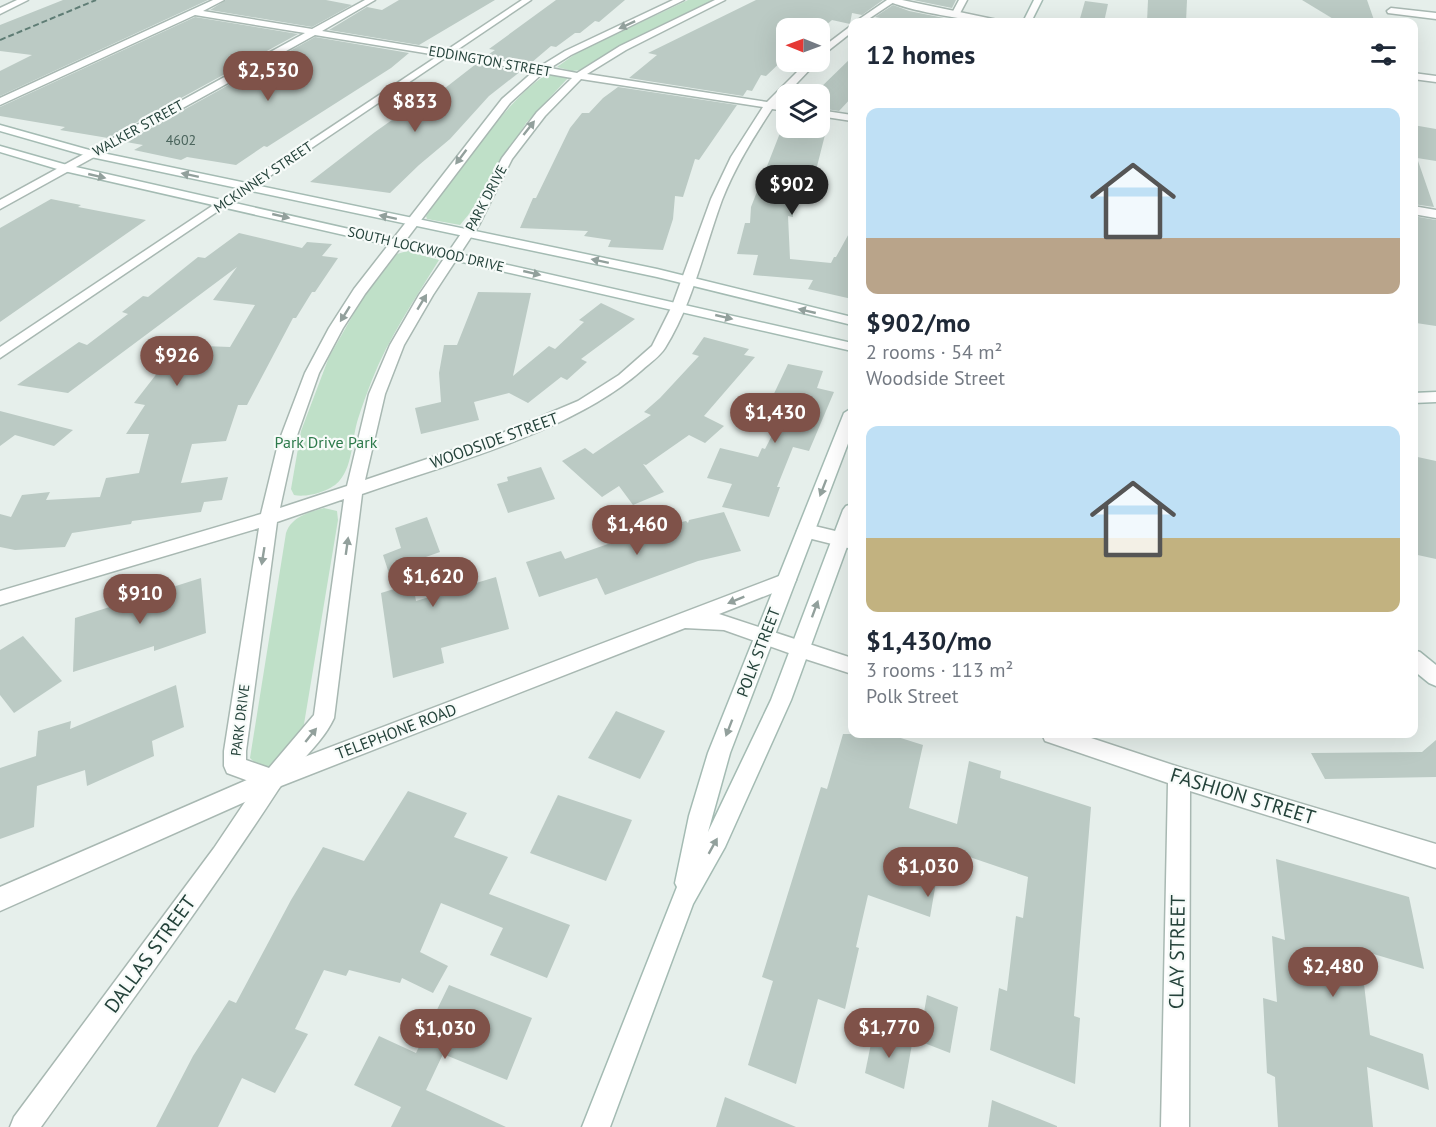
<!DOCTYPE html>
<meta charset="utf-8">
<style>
:root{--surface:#fff;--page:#f6f6f7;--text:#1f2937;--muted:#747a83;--accent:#7f5249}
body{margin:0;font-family:"PT Sans",sans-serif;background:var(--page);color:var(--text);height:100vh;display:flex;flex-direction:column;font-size:22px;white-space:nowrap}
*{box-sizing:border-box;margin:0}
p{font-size:20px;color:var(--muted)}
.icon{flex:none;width:33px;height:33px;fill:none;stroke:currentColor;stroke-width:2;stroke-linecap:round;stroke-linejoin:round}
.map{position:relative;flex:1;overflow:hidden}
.drawer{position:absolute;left:848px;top:18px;width:570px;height:720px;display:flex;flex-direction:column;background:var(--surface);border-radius:12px;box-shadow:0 6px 24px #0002}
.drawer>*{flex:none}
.needle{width:39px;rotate:271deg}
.fabs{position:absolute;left:776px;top:18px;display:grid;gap:12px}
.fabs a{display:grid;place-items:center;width:54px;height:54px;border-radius:12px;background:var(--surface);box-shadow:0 6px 24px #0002;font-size:30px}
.price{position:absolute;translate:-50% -51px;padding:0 14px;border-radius:21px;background:var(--accent);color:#fff;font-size:20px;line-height:39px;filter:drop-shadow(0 2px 3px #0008)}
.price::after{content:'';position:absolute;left:50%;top:36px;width:18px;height:14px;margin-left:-9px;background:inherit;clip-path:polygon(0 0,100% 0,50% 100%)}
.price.active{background:#222;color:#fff}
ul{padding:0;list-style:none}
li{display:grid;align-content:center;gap:12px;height:318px;padding:0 18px}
li span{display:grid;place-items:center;height:186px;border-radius:12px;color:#555}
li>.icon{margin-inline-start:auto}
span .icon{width:108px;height:108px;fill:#fffc;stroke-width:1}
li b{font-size:26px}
h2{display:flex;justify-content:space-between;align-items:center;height:72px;padding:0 18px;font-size:26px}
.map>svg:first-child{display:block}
.green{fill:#bfe0c8}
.building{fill:#bbcac4}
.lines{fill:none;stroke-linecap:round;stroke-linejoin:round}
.minor-casing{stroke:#a8b8b2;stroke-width:3}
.tertiary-casing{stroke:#a8b8b2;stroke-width:3}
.secondary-casing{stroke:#a4bbb3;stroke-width:3}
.minor{fill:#fff;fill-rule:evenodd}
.tertiary{fill:#fff;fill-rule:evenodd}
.secondary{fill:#fff;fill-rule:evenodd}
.rail{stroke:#5f7d75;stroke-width:2;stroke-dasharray:6 3;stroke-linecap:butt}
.oneway{fill:#92a09c}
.labels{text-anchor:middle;stroke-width:4.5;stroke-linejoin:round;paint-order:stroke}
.far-street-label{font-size:14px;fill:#24423a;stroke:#f7fbf9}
.number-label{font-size:14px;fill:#4a645c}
.street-label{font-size:16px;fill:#24423a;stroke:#f7fbf9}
.park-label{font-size:16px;fill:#2d7a4b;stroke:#f7fbf9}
.near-street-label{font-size:20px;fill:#24423a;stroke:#f7fbf9}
</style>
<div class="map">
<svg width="1436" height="1127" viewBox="0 0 1436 1127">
<rect width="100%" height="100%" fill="#e6efeb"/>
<g class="green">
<path d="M688 0H713L630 40 581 70 572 71 557 67 578 52Z"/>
<path d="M553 74 568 78 526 123 469 214 460 225 427 219 426 216C446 190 524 74 553 74Z"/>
<path d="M407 251 439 260C415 299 389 337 372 380 367 393 362 406 358 419 352 437 353 465 340 480 332 491 307 498 294 495L291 489 301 431 329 357 361 301 397 254Z"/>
<path d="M324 508 337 511 338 520 302 736 286 760 261 769 250 758 286 533C291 517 309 512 324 508Z"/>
</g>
<g class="building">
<path d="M63 0H208L0 96V71L32 55 0 51V25Z"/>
<path d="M226 0H326L352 5 312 27 210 10Z"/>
<path d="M399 0H495L419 45 329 30 367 7 382 10Z"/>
<path d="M556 0H625L599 22 595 21 580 33H575L556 47 551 46 531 63 486 56 495 50 489 49Z"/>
<path d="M756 0H883L862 15 852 13 850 24 832 20 819 31V28H786V57L766 76 761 75 752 91 747 90 743 96 629 78 657 55 648 53Z"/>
<path d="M913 0H956L952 8Z"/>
<path d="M1148 0H1187L1186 22H1147Z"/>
<path d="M1302 0H1367L1374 20H1335Z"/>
<path d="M1085 1 1108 4 1104 22H1079Z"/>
<path d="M893 5 909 11 944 18 939 22H902L875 17Z"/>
<path d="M195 17 298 34 108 138 60 130 65 127 0 116V107Z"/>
<path d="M315 37 409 53 391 68 267 147 264 146 236 165 187 157 181 160 134 150 143 145 126 142Z"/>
<path d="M852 57V97L839 111 819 108V100L826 94H814Z"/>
<path d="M476 64 521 71 489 96 450 139 419 165 390 193 310 182 375 132 409 108H412L431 91 440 92Z"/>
<path d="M618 87 737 105 699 160 695 159 683 197 675 196 673 219 663 250 608 247 611 240 584 236 588 231 520 228 533 198H536L570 128 582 113H589L603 98Z"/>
<path d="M819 118 830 120 824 127H827L812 186 801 183 797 199H793V217L788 216 790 259 831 263 834 257H836L852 228V299L808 289 813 280 753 275 758 255 737 254 745 223H750L751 207 780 133 786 128H819Z"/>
<path d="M1413 125 1436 129V161L1417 158 1434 207 1413 204Z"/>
<path d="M51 199 81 205 78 207 146 220 0 322V228Z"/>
<path d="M1413 216 1436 220V326L1416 323 1413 311Z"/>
<path d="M239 233 302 248 307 242 332 244 322 256 338 258 315 292H312L296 318H293L247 405H238L226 441 192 444 181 483 228 477 222 500 204 502 201 512 132 521 131 524 72 533 65 547 15 550 0 547V514L11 517 22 495 50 492 46 500 100 497 106 478 139 473 149 434H126L145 405 134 403 179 345 230 347 255 305 213 300 237 267 68 393 17 385 79 342 87 345 128 314 122 312 143 296 148 297 198 257 205 258Z"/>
<path d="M478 292 531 293 513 376 549 346 555 349 584 322 579 320 601 303 635 319 581 359 587 362 567 380 561 377 528 403 509 393 474 402 479 420 421 434 415 408 441 402 439 373 444 345H457Z"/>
<path d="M704 337 749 349 744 355 755 357 704 416 724 426 705 443 689 435 646 465 643 464 664 492 633 505 619 486 602 497 562 461 585 448 593 454 651 415 644 412 660 398 699 356 692 354Z"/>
<path d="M788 364 823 371 817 388 834 392 809 451 793 447 777 487H780L769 517 722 507 732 484 707 478 720 448 758 457 762 448 765 449 787 406 770 402Z"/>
<path d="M0 411 73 430 54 446 15 435 0 446Z"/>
<path d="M1413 456 1436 461V559L1413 554Z"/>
<path d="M541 467 555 499 508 513 497 484 508 481 507 477Z"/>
<path d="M724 512 741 551 698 561 605 595 597 578 539 597 526 562 561 551 565 559 651 529 686 521 688 523 689 520Z"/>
<path d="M427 517 440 552 409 563 416 601 496 577 509 629 441 648 444 663 393 678 381 593 394 589 383 555 401 548 395 528Z"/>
<path d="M201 578 206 633 154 651V646L73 672 75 618Z"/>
<path d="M23 636 62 681 14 713 0 695V650Z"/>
<path d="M176 685 184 727 152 741 154 756 87 786 85 770 37 786 34 827 0 839V768L36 756 38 731 71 721 70 729Z"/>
<path d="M616 711 665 731 640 779 588 758Z"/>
<path d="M843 734H888L923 745 909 808 957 824 969 761 1001 771 1000 778 1091 807 1074 1016 1080 1018 1075 1084 990 1050 999 988 1007 991 1016 916 1023 918 1028 877 949 850 946 867 939 865 930 917 868 895 856 947 859 948 845 1009 818 999 796 1084 748 1065 773 981 762 977 821 787 827 789Z"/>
<path d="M1436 740V777L1325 779 1311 753 1422 752Z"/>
<path d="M408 791 467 813 454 837 508 857 489 894 570 925 547 978 490 955 503 928 441 903 420 952 448 966 433 993 402 978 400 983 349 970 346 976 324 970 295 1029 308 1034 275 1093 242 1078 218 1127H156L193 1056 229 1000 236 1003 291 900 323 847 364 861Z"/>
<path d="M558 795 632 820 606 881 530 853Z"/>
<path d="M1276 859 1409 897 1424 969 1360 950 1370 1035 1423 1054 1429 1090 1367 1067 1373 1127H1278L1275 1077 1267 1073 1263 998 1277 1002 1272 936 1285 940Z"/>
<path d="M449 985 532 1018 507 1080 443 1054 426 1090 506 1127H391L401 1107 354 1085 379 1036 416 1053Z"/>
<path d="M927 995 958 1007 950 1053 919 1041Z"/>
<path d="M874 1029 912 1044 904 1089 865 1073Z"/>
<path d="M725 1097 796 1127H716Z"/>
<path d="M992 1100 1057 1126V1127H988Z"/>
</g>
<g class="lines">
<defs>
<g id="minor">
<path d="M17 0H28L0 14V8Z"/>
<path d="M213 0H224L203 11 312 29 365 0H375L322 31 539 67 565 51 673 0H684L571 55 550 68 577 73 620 46 715 0H725L626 50 587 74 767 102 807 62H817L777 104 786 105V111L772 109C753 138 735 167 722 200 704 249 693 303 665 348 660 356 650 363 642 370 572 432 450 463 362 494L334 718C321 746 295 764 278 790 203 905 121 1015 41 1127H10L14 1117 214 848 257 784 227 773 224 766V751L259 528 0 605V591L261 514 278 444 305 373 329 328 354 289 502 99 534 71 315 35 0 209V200L305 33 195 15 0 105V98ZM543 73 572 78 537 112 502 158 467 225 419 295 390 345 369 394 347 486 280 508 294 444 319 373 343 328 365 294 510 103ZM581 79 763 107 731 157 711 199 672 306 652 346 619 375 578 401 495 436 365 480 385 394 404 345 433 295 479 225 512 159 545 116ZM344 499 314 715 269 768 246 760V751L277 522Z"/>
<path d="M887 0H897L864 22H855Z"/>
<path d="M959 0H967L958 17H952L951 15Z"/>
<path d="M1391 8 1436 13V19L1388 13 1387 11Z"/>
<path d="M852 25V32L819 58V50Z"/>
<path d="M819 110 852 115V121L819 116Z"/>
<path d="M1413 206 1436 210V218L1413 214Z"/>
<path d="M806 524 852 535V549L800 536 797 531 800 526Z"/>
<path d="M800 641 852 658V674L793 655 790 649 793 643Z"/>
<path d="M1042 734H1079L1179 767 1436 844V868L1190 791 1189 1127H1161L1168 783 1045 741Z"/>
</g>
<g id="tertiary">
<path d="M522 0H531L0 358V347Z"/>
<path d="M887 0H902L1007 22C986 24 904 11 887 0Z"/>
<path d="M1413 73 1436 76V82L1413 79Z"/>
<path d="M787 573 793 575 796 580 793 585 719 614 807 643 810 649 807 655 800 657 724 630 685 628 281 786 0 911V887L265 772Z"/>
</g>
<g id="secondary">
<path d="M1034 0H1042L1031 22H1023Z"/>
<path d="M0 125 93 151 657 269 852 317V325L657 277 91 157 0 131Z"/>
<path d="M0 146 67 165 852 343V351L64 171 0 152Z"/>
<path d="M1436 392V402L1413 403V393Z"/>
<path d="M852 408V433L730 753 708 832 771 700 843 510 846 506 852 504V533L791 700 725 847 693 904 610 1127H582L677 887 675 883 689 816 708 753 844 413Z"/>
<path d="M1413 650 1420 652 1436 665V686L1429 683 1413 670Z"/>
</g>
</defs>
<use href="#minor" class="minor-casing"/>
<use href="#tertiary" class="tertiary-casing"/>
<use href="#secondary" class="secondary-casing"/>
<use href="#minor" class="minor"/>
<use href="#tertiary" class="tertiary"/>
<use href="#secondary" class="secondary"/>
<path class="rail" d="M0 40 96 0"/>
</g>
<defs><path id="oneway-solid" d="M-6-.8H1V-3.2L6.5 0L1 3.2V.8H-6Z" transform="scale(1.5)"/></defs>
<g class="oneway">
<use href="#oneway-solid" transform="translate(627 25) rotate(155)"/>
<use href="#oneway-solid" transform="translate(529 128) rotate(-52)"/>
<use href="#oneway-solid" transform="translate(461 157) rotate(127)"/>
<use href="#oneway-solid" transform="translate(190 175) rotate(-168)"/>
<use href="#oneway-solid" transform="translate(97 176) rotate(13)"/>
<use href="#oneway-solid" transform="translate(281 216) rotate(13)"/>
<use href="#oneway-solid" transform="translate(388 217) rotate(-168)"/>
<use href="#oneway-solid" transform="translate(600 261) rotate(-168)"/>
<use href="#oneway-solid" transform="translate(532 273) rotate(13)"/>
<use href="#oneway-solid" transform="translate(422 302) rotate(-59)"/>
<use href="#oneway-solid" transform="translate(807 311) rotate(-167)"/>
<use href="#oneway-solid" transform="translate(345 314) rotate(122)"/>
<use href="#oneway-solid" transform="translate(724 317) rotate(13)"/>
<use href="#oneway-solid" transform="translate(823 488) rotate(111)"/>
<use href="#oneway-solid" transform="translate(347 546) rotate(-82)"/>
<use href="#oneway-solid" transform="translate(263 556) rotate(99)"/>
<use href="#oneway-solid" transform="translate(736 600) rotate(158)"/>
<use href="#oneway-solid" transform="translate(815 609) rotate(-70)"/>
<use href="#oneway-solid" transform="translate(729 728) rotate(111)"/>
<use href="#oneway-solid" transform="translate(311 735) rotate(-51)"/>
<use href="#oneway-solid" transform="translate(713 846) rotate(-61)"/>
</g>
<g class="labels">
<g class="far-street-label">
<text transform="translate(490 61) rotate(10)" y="5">EDDINGTON STREET</text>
<text transform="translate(138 128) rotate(-29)" y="5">WALKER STREET</text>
<text transform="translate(263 177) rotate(-34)" y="5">MCKINNEY STREET</text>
<text transform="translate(486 198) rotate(-62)" y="5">PARK DRIVE</text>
<text transform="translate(426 249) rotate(13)" y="5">SOUTH LOCKWOOD DRIVE</text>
<text transform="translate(240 720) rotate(-83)" y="5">PARK DRIVE</text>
</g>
<g class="number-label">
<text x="181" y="145">4602</text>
</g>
<g class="street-label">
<text transform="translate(494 440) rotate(-20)" y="6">WOODSIDE STREET</text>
<text transform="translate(758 652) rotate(-69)" y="6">POLK STREET</text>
<text transform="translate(396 731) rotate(-21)" y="6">TELEPHONE ROAD</text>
</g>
<g class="park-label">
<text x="326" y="448">Park Drive Park</text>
</g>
<g class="near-street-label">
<text transform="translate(1243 796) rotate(17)" y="7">FASHION STREET</text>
<text transform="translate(1177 952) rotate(-89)" y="7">CLAY STREET</text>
<text transform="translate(150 954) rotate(-54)" y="7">DALLAS STREET</text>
</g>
</g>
</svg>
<div class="fabs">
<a><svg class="needle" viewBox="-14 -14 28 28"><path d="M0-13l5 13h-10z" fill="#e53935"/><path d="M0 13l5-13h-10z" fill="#747a83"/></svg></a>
<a><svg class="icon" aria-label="layers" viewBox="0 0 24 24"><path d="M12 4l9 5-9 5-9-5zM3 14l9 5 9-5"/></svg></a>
</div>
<b class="price" style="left:268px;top:102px">$2,530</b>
<b class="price" style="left:415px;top:133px">$833</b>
<b class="price active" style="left:792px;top:216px">$902</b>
<b class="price" style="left:177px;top:387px">$926</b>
<b class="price" style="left:775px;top:444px">$1,430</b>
<b class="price" style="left:637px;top:556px">$1,460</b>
<b class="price" style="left:433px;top:608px">$1,620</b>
<b class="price" style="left:140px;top:625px">$910</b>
<b class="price" style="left:928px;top:898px">$1,030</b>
<b class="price" style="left:1333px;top:998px">$2,480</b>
<b class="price" style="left:889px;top:1059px">$1,770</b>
<b class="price" style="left:445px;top:1060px">$1,030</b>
<section class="drawer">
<h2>12 homes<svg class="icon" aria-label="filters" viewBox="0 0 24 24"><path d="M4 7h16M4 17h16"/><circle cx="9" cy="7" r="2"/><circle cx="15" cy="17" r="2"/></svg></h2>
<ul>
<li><span style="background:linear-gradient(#bfe0f5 70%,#b9a48a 0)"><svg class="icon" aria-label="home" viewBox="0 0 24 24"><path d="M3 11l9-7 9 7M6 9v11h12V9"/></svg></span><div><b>$902/mo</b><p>2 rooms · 54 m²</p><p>Woodside Street</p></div></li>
<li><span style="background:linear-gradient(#bfe0f5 60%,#c2b280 0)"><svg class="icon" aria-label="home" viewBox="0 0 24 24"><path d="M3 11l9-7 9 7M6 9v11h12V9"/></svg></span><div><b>$1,430/mo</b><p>3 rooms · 113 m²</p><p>Polk Street</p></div></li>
</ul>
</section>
</div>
